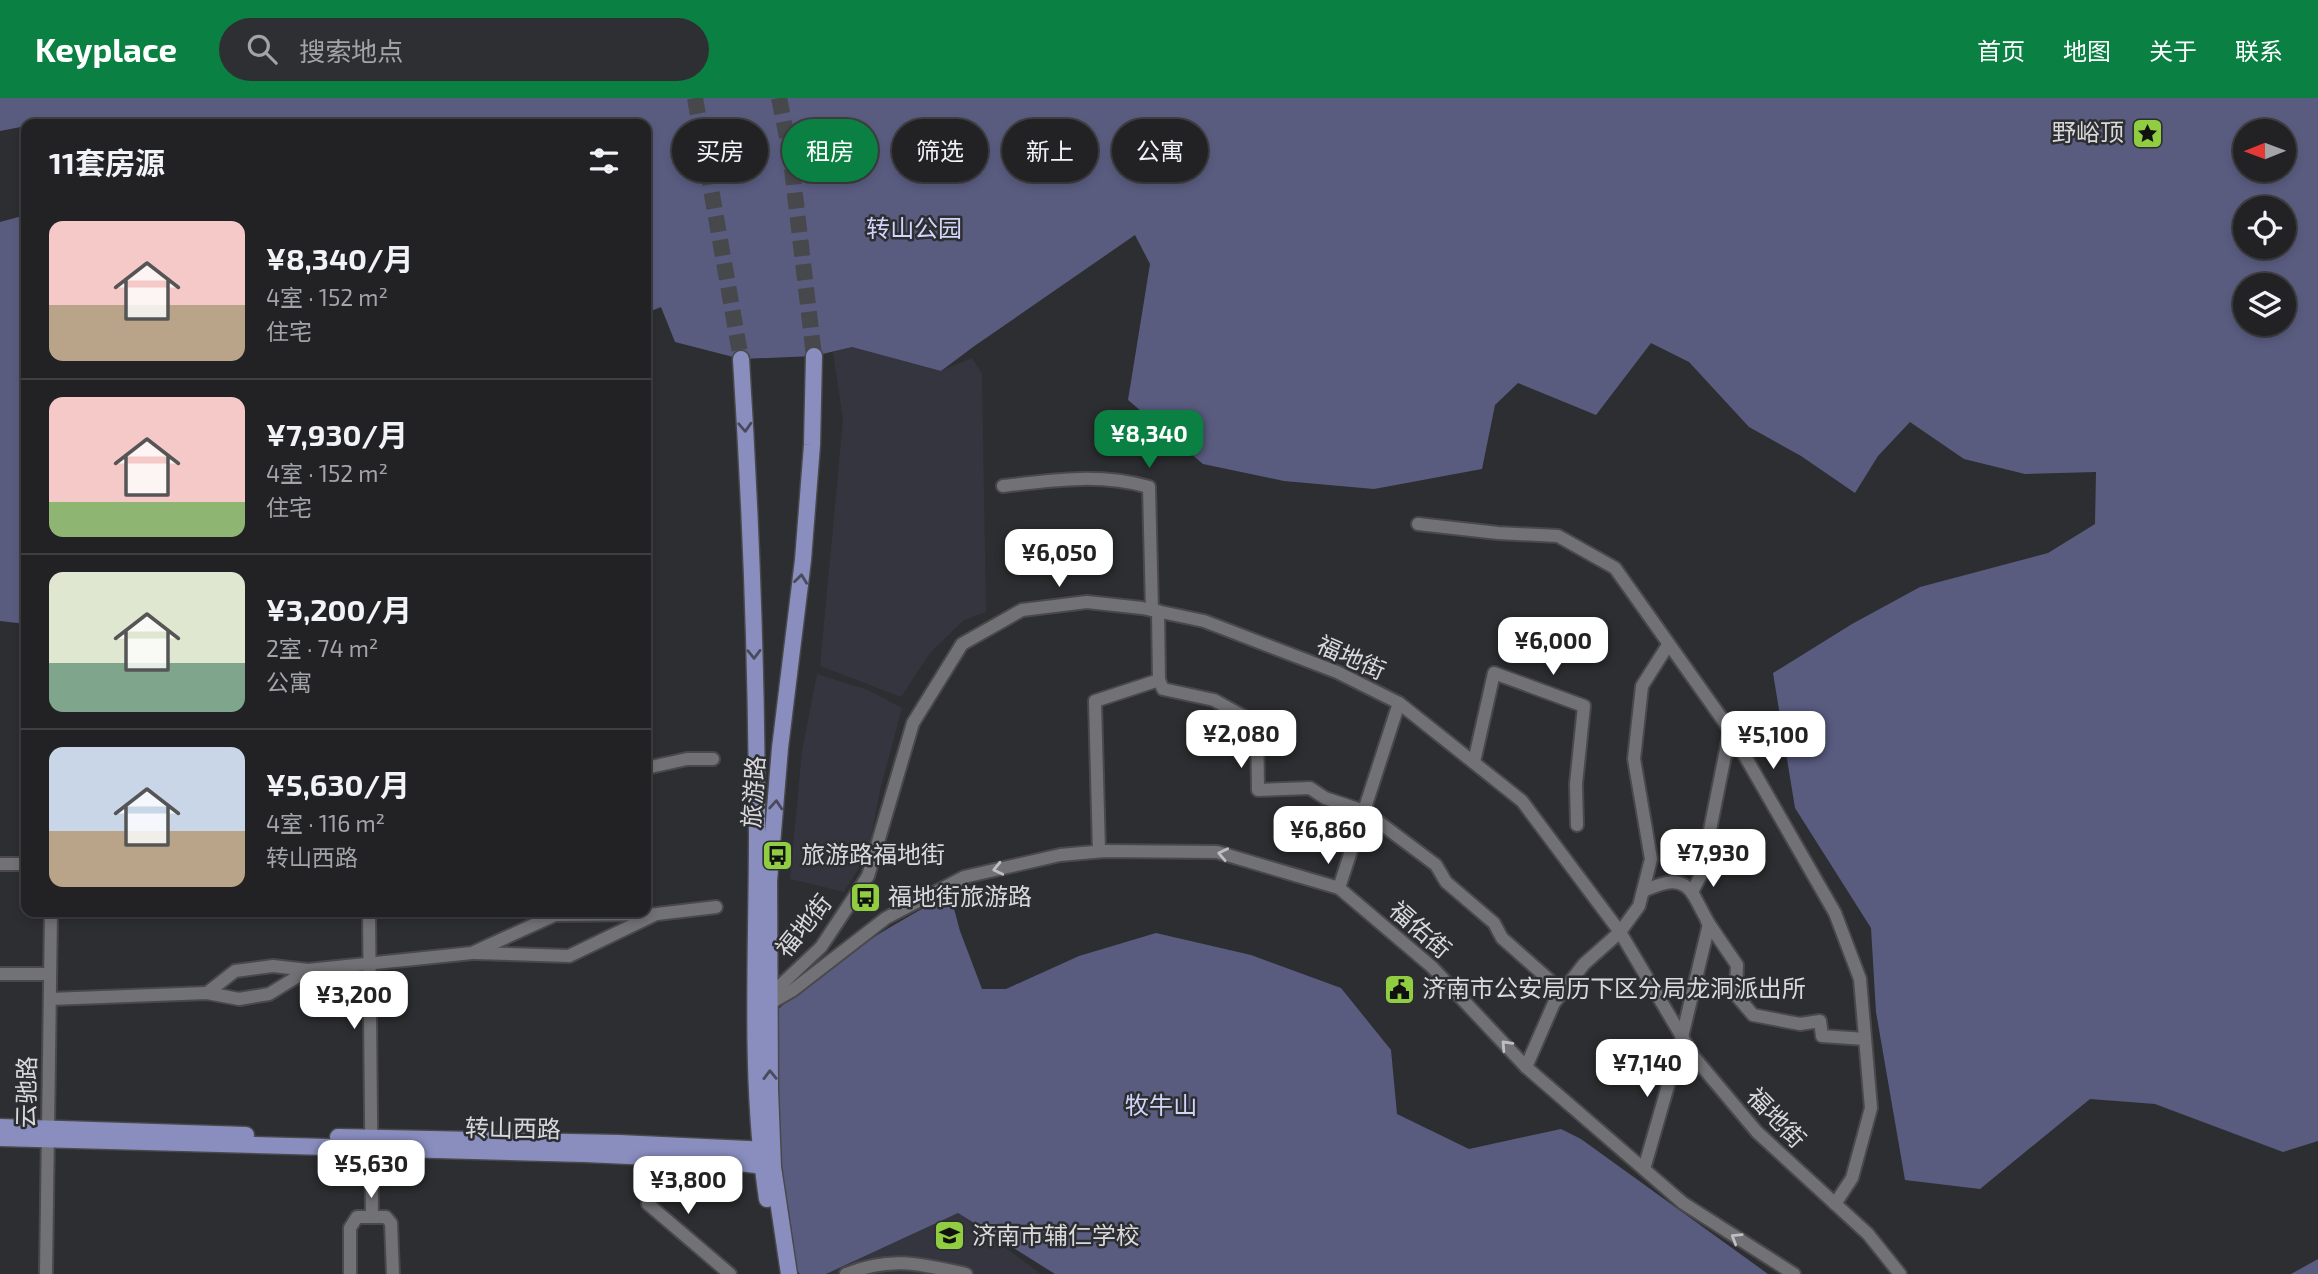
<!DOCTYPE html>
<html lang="zh">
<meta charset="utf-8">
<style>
:root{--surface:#222225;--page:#2e2f32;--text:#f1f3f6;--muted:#a2a4a7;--line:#3f3f42;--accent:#0b8043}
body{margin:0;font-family:"Exo 2","Noto Sans SC",sans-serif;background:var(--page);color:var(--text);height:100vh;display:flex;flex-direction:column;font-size:26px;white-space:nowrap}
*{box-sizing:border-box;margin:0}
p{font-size:23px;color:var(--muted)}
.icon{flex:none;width:38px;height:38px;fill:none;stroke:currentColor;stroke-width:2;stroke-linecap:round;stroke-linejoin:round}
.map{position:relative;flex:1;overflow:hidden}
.drawer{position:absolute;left:21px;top:21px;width:630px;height:798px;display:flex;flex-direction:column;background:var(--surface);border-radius:14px;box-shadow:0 4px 10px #0003,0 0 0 2px var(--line)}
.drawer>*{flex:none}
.hud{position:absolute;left:672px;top:21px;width:665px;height:63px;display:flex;gap:14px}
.needle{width:46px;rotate:269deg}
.buttons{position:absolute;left:2233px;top:21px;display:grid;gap:14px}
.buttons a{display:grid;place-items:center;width:63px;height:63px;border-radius:50%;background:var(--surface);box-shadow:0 4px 10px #0003,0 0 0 2px var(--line);font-size:35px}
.price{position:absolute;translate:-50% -60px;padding:0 16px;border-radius:14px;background:#fff;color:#222;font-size:23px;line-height:46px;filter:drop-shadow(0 2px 4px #0008)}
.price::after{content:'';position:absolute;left:50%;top:42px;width:21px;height:16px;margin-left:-10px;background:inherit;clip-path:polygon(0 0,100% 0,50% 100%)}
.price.on{background:var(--accent);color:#fff}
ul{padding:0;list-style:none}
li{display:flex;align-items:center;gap:21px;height:175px;padding:0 28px}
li+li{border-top:2px solid var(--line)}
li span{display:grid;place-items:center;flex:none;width:196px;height:140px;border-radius:14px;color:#555}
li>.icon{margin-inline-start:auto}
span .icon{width:84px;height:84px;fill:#fffc;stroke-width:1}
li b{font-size:30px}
h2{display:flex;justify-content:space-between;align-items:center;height:84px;padding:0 28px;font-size:30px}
.chip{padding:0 24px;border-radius:32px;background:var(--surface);box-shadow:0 4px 10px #0003,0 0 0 2px var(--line);font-size:24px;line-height:63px}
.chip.on{background:var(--accent);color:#fff}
header{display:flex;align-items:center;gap:42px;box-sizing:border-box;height:98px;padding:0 35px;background:var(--accent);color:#fff}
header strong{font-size:33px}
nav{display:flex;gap:38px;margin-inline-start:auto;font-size:24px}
.search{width:490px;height:63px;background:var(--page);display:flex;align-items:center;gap:18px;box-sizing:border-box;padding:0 24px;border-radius:38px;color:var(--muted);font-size:26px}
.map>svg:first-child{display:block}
.built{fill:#34353e}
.forest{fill:#595c7f;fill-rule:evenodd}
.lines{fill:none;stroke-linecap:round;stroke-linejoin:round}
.major-tunnel{stroke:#47484b;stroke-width:16;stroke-dasharray:16 8;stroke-linecap:butt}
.minor-casing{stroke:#49494c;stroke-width:16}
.major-casing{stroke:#49494c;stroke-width:19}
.minor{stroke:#727276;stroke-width:12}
.major{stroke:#8a8ebf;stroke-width:16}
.oneway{stroke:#494b5c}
.oneway2{stroke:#bfbfc2}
.labels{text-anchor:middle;stroke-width:5;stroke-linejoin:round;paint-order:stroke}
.poi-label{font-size:24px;fill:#d9d9dc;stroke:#2d2e31;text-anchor:start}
.park-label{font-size:24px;fill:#d1d5fa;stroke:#2d2e31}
.street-label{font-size:24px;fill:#d9d9dc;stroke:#2d2e31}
</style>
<header>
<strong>Keyplace</strong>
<div class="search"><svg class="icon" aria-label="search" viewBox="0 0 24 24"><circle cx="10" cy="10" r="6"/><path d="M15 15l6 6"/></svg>搜索地点</div>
<nav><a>首页</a><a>地图</a><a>关于</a><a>联系</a></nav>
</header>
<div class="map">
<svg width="2318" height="1176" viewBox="0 0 2318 1176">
<rect width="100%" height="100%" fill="#2d2e31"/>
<g class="built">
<path d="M852 249 941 273 972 260 982 276 986 514 964 522 930 555 901 599 820 568 843 322 833 254Z"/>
<path d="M817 576 868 592 902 610 880 692 868 755 844 794 790 781 802 653Z"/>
<path d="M958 1115 1041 1176H826Z"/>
</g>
<g class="forest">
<path d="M0 0H2318V1043L2283 1054 2155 1006 2090 1001 1980 1091 1905 1082 1876 914 1871 830 1795 710 1773 575 1852 526 1920 489 2048 455 2095 426 2096 374 2025 376 1964 361 1910 324 1878 358 1855 395 1801 358 1749 329 1689 264 1651 245 1596 317 1518 285 1495 307 1482 371 1374 391 1284 383 1203 366 1128 302 1150 166 1135 137 973 249 941 273 852 249 814 258 741 261 675 244 661 209 646 215V26H94L63 22 26 26V28L0 33ZM2245 33H2284V72H2245ZM2245 110H2284V149H2245ZM2245 187H2284V226H2245Z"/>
<path d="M26 117V526L0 523V124Z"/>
<path d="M950 796 960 833 982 891H1006L1079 858 1156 835 1251 857 1341 890 1391 952 1397 1016 1469 1051 1561 1031 1581 1041 1768 1176H1055L958 1115 826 1176H800L797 1173 777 1057 774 915C831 864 883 831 950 796Z"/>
<path d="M2318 1161V1176H2291Z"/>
</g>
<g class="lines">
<g class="major-tunnel">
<path d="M695 0 741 261"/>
<path d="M779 0 790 54 814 258"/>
</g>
<defs>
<g id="minor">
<path d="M1003 388C1053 382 1100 375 1149 389L1152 512"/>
<path d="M1418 426 1498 435 1558 438 1615 470 1730 632 1835 815 1860 881 1871 1010 1852 1080 1835 1106"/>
<path d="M1159 582 1163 591 1214 602 1257 626 1258 692 1310 690 1325 700 1364 713 1436 767 1446 784 1494 825 1502 840 1563 894"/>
<path d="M1474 664 1494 575 1584 608 1576 686 1577 727"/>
<path d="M646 670 687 661H713"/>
<path d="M1099 753 1095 603 1159 582 1158 513"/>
<path d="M0 766H26"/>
<path d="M1339 790 1399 605"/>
<path d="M1643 793C1662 785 1682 776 1694 798"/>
<path d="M369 814 372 1119"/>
<path d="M1707 823 1737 867 1736 897 1753 917 1800 926 1820 923 1822 938 1865 941"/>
<path d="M475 855 569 858 654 817"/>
<path d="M0 876H50"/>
<path d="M207 895 235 873 273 868 308 872"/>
<path d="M767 900 821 849 868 778 913 625 962 546 1022 512 1087 504 1142 510 1204 523 1337 574 1399 605 1522 703 1620 834 1694 959 1757 1034 1868 1136 1900 1176"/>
<path d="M50 901 207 895 239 901 269 896 308 872 472 855 555 817 657 816 716 809"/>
<path d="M767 907 793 892 886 820 964 779 1060 757 1105 753 1217 754 1339 790 1432 869 1526 969 1683 1105 1794 1176"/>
<path d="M1526 969 1554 905 1584 866 1620 834 1639 808 1651 761 1634 661 1642 588 1668 547"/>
<path d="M648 1060V1106L730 1176"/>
<path d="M1644 1071 1682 939 1709 826 1692 794 1701 777 1730 632"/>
<path d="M46 1176 51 814"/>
<path d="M350 1176V1130L357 1119H386L391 1125 393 1176"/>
<path d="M846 1176C892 1158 920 1166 966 1176"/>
</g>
<g id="major">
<path d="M741 261C751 419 757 578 757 736 757 857 749 981 767 1101"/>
<path d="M0 1029 246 1037"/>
<path d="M338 1039 619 1045 770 1052"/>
<path d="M0 1040 585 1056 717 1062 770 1069"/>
<path d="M789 1176 773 1069 770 991 769 783 780 650 803 462 812 347 814 258"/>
</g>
</defs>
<use href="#minor" class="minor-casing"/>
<use href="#major" class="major-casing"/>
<use href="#minor" class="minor"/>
<use href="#major" class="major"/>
</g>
<defs><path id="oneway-chevron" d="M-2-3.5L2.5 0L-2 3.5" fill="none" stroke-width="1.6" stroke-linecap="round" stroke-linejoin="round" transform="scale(1.75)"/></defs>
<g class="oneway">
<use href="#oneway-chevron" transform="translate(745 329) rotate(87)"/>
<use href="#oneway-chevron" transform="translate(801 481) rotate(-83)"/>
<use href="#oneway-chevron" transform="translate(754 556) rotate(89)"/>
<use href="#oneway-chevron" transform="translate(776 707) rotate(-86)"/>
<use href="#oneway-chevron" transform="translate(770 977) rotate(-91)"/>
</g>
<g class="oneway2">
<use href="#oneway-chevron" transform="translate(1223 756) rotate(-168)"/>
<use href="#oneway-chevron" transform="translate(998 771) rotate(167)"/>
<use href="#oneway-chevron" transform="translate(1506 947) rotate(-133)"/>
<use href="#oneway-chevron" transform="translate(1736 1140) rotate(-148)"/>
</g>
<defs>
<symbol id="sight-square" viewBox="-11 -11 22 22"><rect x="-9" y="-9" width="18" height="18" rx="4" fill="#90cd41" stroke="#2d2e31"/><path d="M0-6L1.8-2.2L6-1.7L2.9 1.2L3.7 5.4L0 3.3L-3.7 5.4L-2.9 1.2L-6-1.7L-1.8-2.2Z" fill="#111"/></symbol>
<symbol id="bus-square" viewBox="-11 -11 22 22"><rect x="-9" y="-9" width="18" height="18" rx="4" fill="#90cd41" stroke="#2d2e31"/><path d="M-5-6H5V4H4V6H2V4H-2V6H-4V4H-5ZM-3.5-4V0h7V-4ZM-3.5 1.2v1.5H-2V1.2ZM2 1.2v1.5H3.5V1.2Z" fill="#111"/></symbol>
<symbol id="civic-square" viewBox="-11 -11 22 22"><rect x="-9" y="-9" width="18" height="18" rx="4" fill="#90cd41" stroke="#2d2e31"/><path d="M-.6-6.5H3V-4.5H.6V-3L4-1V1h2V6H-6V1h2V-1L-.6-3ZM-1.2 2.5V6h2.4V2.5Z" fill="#111"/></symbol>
<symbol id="school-square" viewBox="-11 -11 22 22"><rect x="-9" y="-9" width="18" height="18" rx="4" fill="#90cd41" stroke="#2d2e31"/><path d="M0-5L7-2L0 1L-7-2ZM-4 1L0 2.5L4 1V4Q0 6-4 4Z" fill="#111"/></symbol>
</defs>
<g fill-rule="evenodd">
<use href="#sight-square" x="2130" y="18" width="35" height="35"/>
<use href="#bus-square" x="760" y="740" width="35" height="35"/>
<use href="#bus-square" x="848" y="782" width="35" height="35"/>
<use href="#civic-square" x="1382" y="874" width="35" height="35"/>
<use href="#school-square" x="932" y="1120" width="35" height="35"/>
</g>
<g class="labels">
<g class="poi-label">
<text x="2124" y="43" text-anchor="end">野峪顶</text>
<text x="801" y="765">旅游路福地街</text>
<text x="888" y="807">福地街旅游路</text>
<text x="1422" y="899">济南市公安局历下区分局龙洞派出所</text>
<text x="972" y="1146">济南市辅仁学校</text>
</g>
<g class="park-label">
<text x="914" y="139">转山公园</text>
<text x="1161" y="1016">牧牛山</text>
</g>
<g class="street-label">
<text transform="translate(1351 560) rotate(24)" y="8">福地街</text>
<text transform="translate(754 694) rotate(-86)" y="8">旅游路</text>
<text transform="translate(804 828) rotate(-51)" y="8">福地街</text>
<text transform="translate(1420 832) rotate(41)" y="8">福佑街</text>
<text transform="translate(27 994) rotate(-89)" y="8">云驰路</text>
<text transform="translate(1776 1020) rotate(46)" y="8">福地街</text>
<text transform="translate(513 1031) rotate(1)" y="8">转山西路</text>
</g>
</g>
</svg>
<div class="buttons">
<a><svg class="needle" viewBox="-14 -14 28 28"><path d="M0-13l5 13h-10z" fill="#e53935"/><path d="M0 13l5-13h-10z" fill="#a2a4a7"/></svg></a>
<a><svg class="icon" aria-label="locate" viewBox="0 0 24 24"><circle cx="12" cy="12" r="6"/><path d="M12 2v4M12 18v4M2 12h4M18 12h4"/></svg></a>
<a><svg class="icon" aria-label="layers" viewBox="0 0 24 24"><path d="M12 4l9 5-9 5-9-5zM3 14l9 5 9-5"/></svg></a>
</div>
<b class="price on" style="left:1149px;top:372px">¥8,340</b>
<b class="price" style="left:1059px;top:491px">¥6,050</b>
<b class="price" style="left:1553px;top:579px">¥6,000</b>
<b class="price" style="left:1241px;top:672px">¥2,080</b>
<b class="price" style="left:1773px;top:673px">¥5,100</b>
<b class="price" style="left:1328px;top:768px">¥6,860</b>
<b class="price" style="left:1713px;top:791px">¥7,930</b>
<b class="price" style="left:354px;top:933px">¥3,200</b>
<b class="price" style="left:1647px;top:1001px">¥7,140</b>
<b class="price" style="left:371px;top:1102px">¥5,630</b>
<b class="price" style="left:688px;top:1118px">¥3,800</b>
<div class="hud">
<a class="chip">买房</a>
<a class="chip on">租房</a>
<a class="chip">筛选</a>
<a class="chip">新上</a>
<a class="chip">公寓</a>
</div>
<section class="drawer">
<h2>11套房源<svg class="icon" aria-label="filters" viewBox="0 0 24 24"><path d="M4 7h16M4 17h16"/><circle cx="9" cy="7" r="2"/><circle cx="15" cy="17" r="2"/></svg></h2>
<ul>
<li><span style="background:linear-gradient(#f6c9c9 60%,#b9a48a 0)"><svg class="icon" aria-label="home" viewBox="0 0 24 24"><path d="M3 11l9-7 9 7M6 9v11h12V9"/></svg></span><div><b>¥8,340/月</b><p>4室 · 152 m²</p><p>住宅</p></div></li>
<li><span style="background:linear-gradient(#f6c9c9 75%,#8fb573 0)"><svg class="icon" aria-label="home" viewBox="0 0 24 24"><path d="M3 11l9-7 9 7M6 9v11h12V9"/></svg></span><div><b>¥7,930/月</b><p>4室 · 152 m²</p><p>住宅</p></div></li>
<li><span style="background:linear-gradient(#dfe7d0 65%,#7fa58c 0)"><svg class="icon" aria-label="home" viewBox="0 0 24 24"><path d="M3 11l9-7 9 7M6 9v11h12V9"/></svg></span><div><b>¥3,200/月</b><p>2室 · 74 m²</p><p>公寓</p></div></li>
<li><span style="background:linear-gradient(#c9d6e8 60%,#b9a48a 0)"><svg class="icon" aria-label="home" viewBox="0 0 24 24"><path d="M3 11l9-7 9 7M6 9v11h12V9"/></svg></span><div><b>¥5,630/月</b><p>4室 · 116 m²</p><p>转山西路</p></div></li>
</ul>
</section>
</div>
